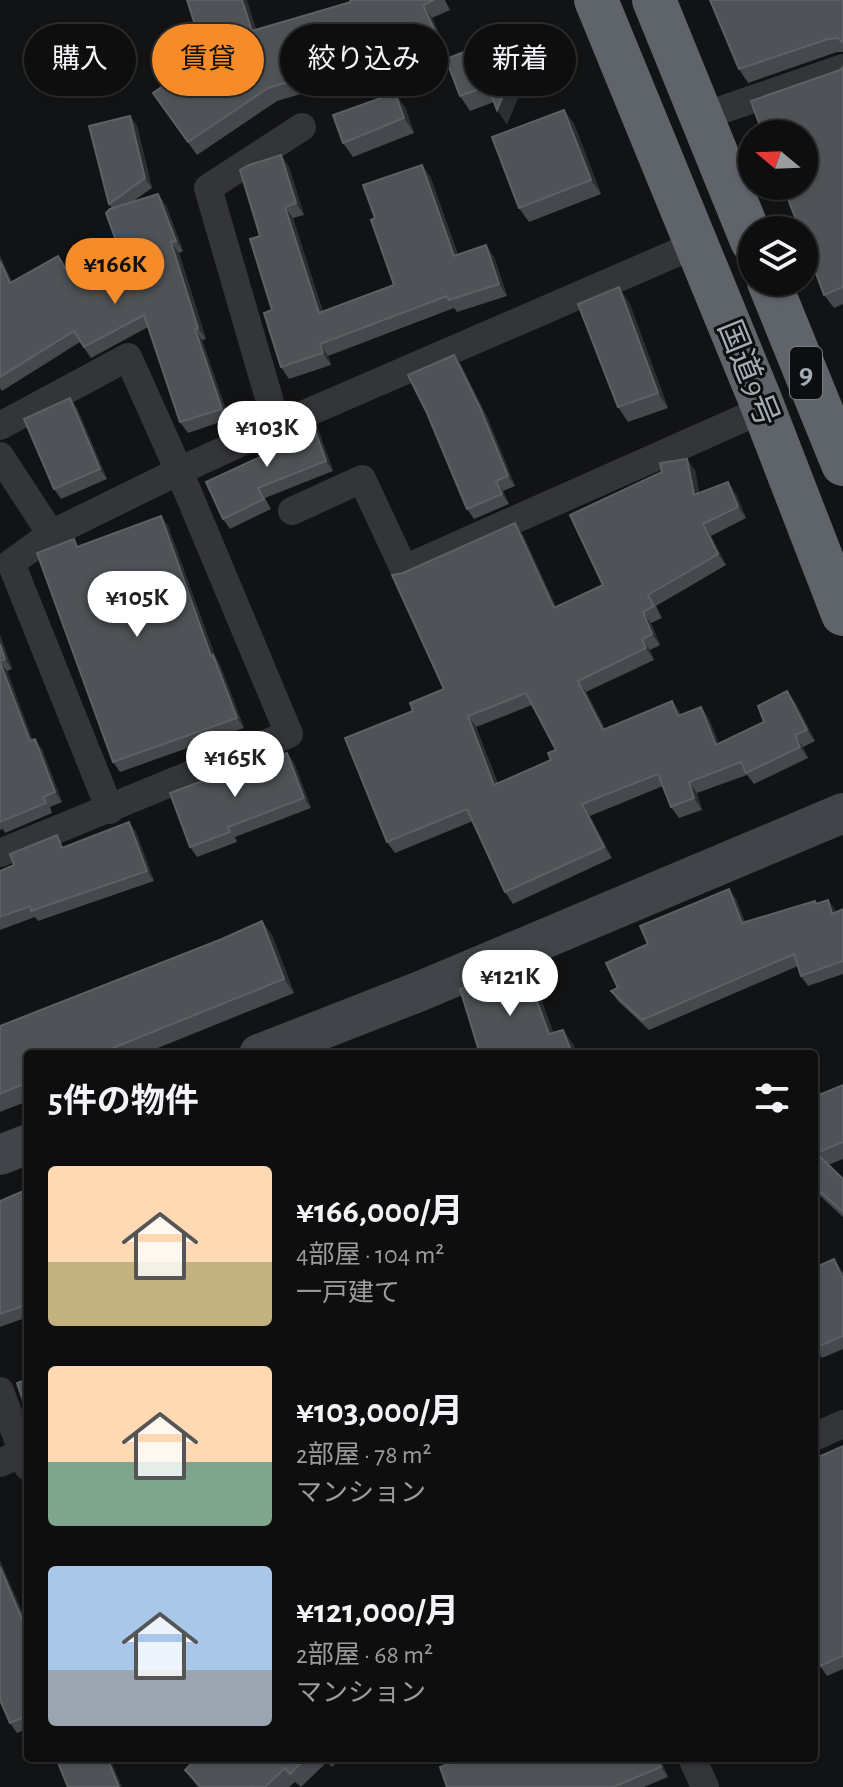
<!DOCTYPE html>
<html lang="ja">
<meta charset="utf-8">
<style>
:root{--surface:#0e0e0f;--page:#1c1c1d;--text:#f1f3f6;--muted:#9b9c9e;--line:#2e2e2f;--accent:#f58b29}
body{margin:0;font-family:"Alegreya Sans","Noto Sans JP",sans-serif;background:var(--page);color:var(--text);height:100vh;display:flex;flex-direction:column;font-size:30px;white-space:nowrap}
*{box-sizing:border-box;margin:0}
p{font-size:26px;color:var(--muted)}
.icon{flex:none;width:44px;height:44px;fill:none;stroke:currentColor;stroke-width:2;stroke-linecap:round;stroke-linejoin:round}
.map{position:relative;flex:1;overflow:hidden}
.side{position:absolute;left:24px;top:1050px;width:794px;height:712px;display:flex;flex-direction:column;background:var(--surface);border-radius:8px;box-shadow:0 2px 6px #0004,0 0 0 2px var(--line)}
.side>*{flex:none}
.hud{position:absolute;left:24px;top:24px;width:796px;height:72px;display:flex;gap:16px}
.needle{width:52px;rotate:289deg}
.controls{position:absolute;left:738px;top:120px;display:grid;gap:16px}
.controls a{display:grid;place-items:center;width:80px;height:80px;border-radius:50%;background:var(--surface);box-shadow:0 2px 6px #0004,0 0 0 2px var(--line);font-size:40px}
.price{position:absolute;translate:-50% -68px;padding:0 18px;border-radius:28px;background:#fff;color:#222;font-size:26px;line-height:52px;filter:drop-shadow(0 2px 4px #0008)}
.price::after{content:'';position:absolute;left:50%;top:48px;width:24px;height:18px;margin-left:-12px;background:inherit;clip-path:polygon(0 0,100% 0,50% 100%)}
.price.selected{background:var(--accent);color:#111}
ul{padding:0;list-style:none}
li{display:flex;align-items:center;gap:24px;height:200px;padding:0 24px}
li span{display:grid;place-items:center;flex:none;width:224px;height:160px;border-radius:8px;color:#555}
li>.icon{margin-inline-start:auto}
span .icon{width:96px;height:96px;fill:#fffc;stroke-width:1}
li b{font-size:34px}
h2{display:flex;justify-content:space-between;align-items:center;height:96px;padding:0 24px;font-size:34px}
.tag{padding:0 28px;border-radius:36px;background:var(--surface);box-shadow:0 2px 6px #0004,0 0 0 2px var(--line);font-size:28px;line-height:72px}
.tag.selected{background:var(--accent);color:#111}
.map>svg:first-child{display:block}
.lines{fill:none;stroke-linecap:round;stroke-linejoin:round}
.street{stroke:#333539;stroke-width:28}
.secondary{stroke:#414549;stroke-width:40}
.highway{stroke:#5f646a;stroke-width:44}
.wall{fill:#45484c;fill-rule:evenodd}
.shaded-wall{fill:#2c2f31}
.building{fill:#4f5357;stroke:#5c6166;stroke-width:2;fill-rule:evenodd}
.labels{text-anchor:middle;stroke-width:6;stroke-linejoin:round;paint-order:stroke}
.shield{fill:#0d0e0f;stroke:#767d83;stroke-width:2}
.shield-label{font-size:30px;font-weight:bold;fill:#a3acb5}
.street-label{font-size:32px;fill:#a3acb5;stroke:#0d0e0f}
</style>
<div class="map">
<svg width="843" height="1787" viewBox="0 0 843 1787">
<rect width="100%" height="100%" fill="#121314"/>
<g class="lines">
<g class="street">
<path d="M701 117 843 68"/>
<path d="M0 426 128 357 179 471 289 734 0 853"/>
<path d="M277 426 208 188 302 127"/>
<path d="M0 456 51 534"/>
<path d="M292 511 362 479 404 569 764 409"/>
<path d="M110 810 11 563 51 534 179 471 277 426 697 244"/>
<path d="M0 1391 28 1467"/>
<path d="M814 1437 843 1424"/>
<path d="M0 1463 23 1452"/>
<path d="M692 1758 705 1787"/>
</g>
<g class="secondary">
<path d="M259 1054 418 992 843 813"/>
<path d="M0 1155 28 1144"/>
</g>
<g class="highway">
<path d="M596 0 759 397 843 614"/>
<path d="M654 0 752 241"/>
<path d="M769 282 843 464"/>
</g>
</g>
<g class="wall">
<path d="M350 0H445L450 10 432 18 444 44 404 63 395 50 389 38 343 60 348 80 277 101 197 155 153 93 205 56 257 29 351 2Z"/>
<path d="M843 0V52H837L748 83 739 69Z"/>
<path d="M522 48 530 69 507 124 497 110 494 102 470 111 460 96Z"/>
<path d="M843 67V304L834 308 824 295 840 70Z"/>
<path d="M405 107 414 133 353 157 343 143Z"/>
<path d="M564 110 574 124 601 194 529 222 519 208Z"/>
<path d="M130 116 137 126 152 188 132 202 166 205 183 251 179 253 206 339 202 340 229 419 188 433 180 422 148 327 91 358 80 342 2 391 0 388V256L12 282 65 266 76 284 122 257 112 208 109 204Z"/>
<path d="M281 155 289 167 304 215 293 218 323 312 394 285 375 218 430 176 458 255 494 257 507 296 457 312 454 308 328 356 331 365 289 379 281 367 272 310Z"/>
<path d="M629 302 668 408 628 422 618 407Z"/>
<path d="M461 365 488 419 515 486 503 491 509 504 474 519 467 509Z"/>
<path d="M77 408 107 479 61 499 54 489Z"/>
<path d="M318 429 333 471 265 498 271 509 230 529 223 519Z"/>
<path d="M695 470 699 493 736 494 746 518 711 536 726 565 656 606 662 618 651 623 660 645 650 650 654 660 586 692 605 729 672 701 681 715 701 707 709 719 719 744 764 722 795 702 815 741 803 747 808 758 754 784 747 775 697 793 702 810 679 818 671 807 663 786 590 816 612 858 513 904 505 892 473 821 395 853 387 842 413 711 444 689 403 573 523 535 556 607 603 585ZM532 705 556 750 551 760 498 784 476 727Z"/>
<path d="M161 516 168 526 215 656 220 665 244 728 120 772 113 762 79 547Z"/>
<path d="M0 635 12 669 7 671 32 740 42 749 62 802 50 807 52 813 5 833 3 829 0 830Z"/>
<path d="M287 753 294 763 311 808 235 837 237 842 197 857 190 847 212 781Z"/>
<path d="M136 832 154 881 38 921 35 917 0 930V871L65 846Z"/>
<path d="M729 889 736 899 745 922 828 900 836 912 843 909V974L808 986 801 976 798 966 649 1030 618 1001 611 991 618 988 648 944Z"/>
<path d="M272 935 294 993 143 1054H28V1101L0 1112V1026Z"/>
<path d="M535 983 553 1032 573 1044 577 1054H480Z"/>
<path d="M843 1085V1159L828 1165 843 1179V1217L814 1190V1097Z"/>
<path d="M28 1189V1317L0 1327V1201Z"/>
<path d="M841 1269 843 1273V1349L822 1358 815 1348Z"/>
<path d="M843 1446V1669L827 1676 820 1666Z"/>
<path d="M0 1561 28 1626V1728L17 1733 10 1723 0 1700Z"/>
<path d="M197 1758H342L332 1767 327 1762 301 1787 295 1782 289 1787H198L185 1770Z"/>
<path d="M660 1758 668 1777 644 1787H447Z"/>
</g>
<g class="shaded-wall">
<path d="M242 0H247L261 44 252 31Z"/>
<path d="M423 5 432 18 444 44 435 31Z"/>
<path d="M512 33 522 48 530 69 507 124 497 110Z"/>
<path d="M333 47 343 60 348 80 339 67Z"/>
<path d="M395 93 405 107 414 133 404 118Z"/>
<path d="M564 110 574 124 601 194 591 180Z"/>
<path d="M130 116 137 126 152 188 145 178Z"/>
<path d="M281 155 289 167 304 215 296 203Z"/>
<path d="M422 165 430 176 462 268 454 256Z"/>
<path d="M158 194 166 205 183 251 176 241Z"/>
<path d="M285 207 293 218 327 325 319 313Z"/>
<path d="M171 242 179 253 206 339 198 328Z"/>
<path d="M486 245 494 257 507 296 499 284Z"/>
<path d="M0 256 17 294 10 283 0 261Z"/>
<path d="M619 287 629 302 668 408 658 393Z"/>
<path d="M195 329 202 340 229 419 222 409Z"/>
<path d="M320 344 328 356 331 365 323 353Z"/>
<path d="M454 355 461 365 488 419 515 486 508 476Z"/>
<path d="M70 398 77 408 107 479 100 469Z"/>
<path d="M311 419 318 429 333 471 326 461Z"/>
<path d="M687 459 695 470 702 506 694 495Z"/>
<path d="M496 481 503 491 509 504 502 494Z"/>
<path d="M728 482 736 494 746 518 738 507Z"/>
<path d="M161 516 168 526 215 656 220 665 244 728 237 718 211 656Z"/>
<path d="M515 523 523 535 562 620 554 608Z"/>
<path d="M703 524 711 536 726 565 718 554Z"/>
<path d="M643 612 651 623 660 645 652 634Z"/>
<path d="M0 635 12 669 5 659 0 644Z"/>
<path d="M642 639 650 650 654 660 646 648Z"/>
<path d="M0 662 7 671 37 751 30 741Z"/>
<path d="M578 681 586 692 611 741 603 730Z"/>
<path d="M787 691 795 702 815 741 807 730Z"/>
<path d="M672 701 680 712 686 727 678 716Z"/>
<path d="M701 707 709 719 724 757 716 745Z"/>
<path d="M468 716 476 727 502 797 494 785Z"/>
<path d="M795 735 803 747 808 758 800 747Z"/>
<path d="M35 739 42 749 62 802 55 792Z"/>
<path d="M287 753 294 763 311 808 304 798Z"/>
<path d="M689 782 697 793 702 810 694 798Z"/>
<path d="M582 804 590 816 612 858 604 847Z"/>
<path d="M129 822 136 832 154 881 147 871Z"/>
<path d="M729 889 736 899 749 933 742 923Z"/>
<path d="M828 900 835 910 839 924 832 914Z"/>
<path d="M262 921 272 935 294 993 284 979Z"/>
<path d="M525 969 535 983 559 1048 549 1034Z"/>
<path d="M563 1030 573 1044 577 1054H572Z"/>
<path d="M834 1259 841 1269 843 1279Z"/>
<path d="M0 1561 28 1626V1633L0 1567Z"/>
<path d="M107 1758H110L122 1787H119Z"/>
<path d="M657 1758H660L668 1777 661 1767Z"/>
</g>
<g class="building">
<path d="M187 0H242L252 31 351 2 350 0H434L423 5 435 31 395 50 382 24 333 47 339 67 268 88 188 142 153 93 205 56Z"/>
<path d="M710 0H843V43L838 38 828 39 739 69Z"/>
<path d="M512 33 520 55 497 110 488 86 460 96 446 59Z"/>
<path d="M843 67V287L824 295 804 241V230H800L783 186H804V134H763L751 101 840 70Z"/>
<path d="M395 93 404 118 343 143 333 115Z"/>
<path d="M564 110 591 180 519 208 492 137Z"/>
<path d="M130 116 145 178 109 204 89 126Z"/>
<path d="M281 155 296 203 285 207 319 313 394 285 371 220 375 218 363 185 422 165 454 256 486 245 499 284 449 300 447 296 320 344 323 353 281 367 264 313 272 310 250 239 260 236 240 170 249 165Z"/>
<path d="M158 194 176 241 171 242 198 328 195 329 222 409 180 422 144 315 84 347 74 331 0 377V261L10 283 58 256 75 284 122 257 106 213 110 209Z"/>
<path d="M619 287 658 393 618 407 578 304Z"/>
<path d="M454 355 481 410 508 476 496 481 502 494 467 509 427 413 408 375Z"/>
<path d="M70 398 100 469 54 489 24 419Z"/>
<path d="M311 419 326 461 258 488 264 499 223 519 206 482 275 450 269 435Z"/>
<path d="M687 459 694 495 728 482 738 507 703 524 718 554 648 595 654 606 643 612 652 634 642 639 646 648 578 681 603 730 672 701 678 716 701 707 716 745 764 722 758 706 787 691 807 730 795 735 800 747 746 773 741 762 689 782 694 798 671 807 658 774 582 804 604 847 505 892 467 809 387 842 345 738 413 711 410 703 444 689 392 575 403 573 515 523 554 608 603 585 570 515 662 472 660 463ZM526 693 556 750 548 753 551 760 494 785 468 716Z"/>
<path d="M161 516 211 656 213 655 237 718 113 762 37 553 74 539 77 547Z"/>
<path d="M0 644 5 659 0 661Z"/>
<path d="M0 662 30 741 35 739 55 792 43 797 46 803 0 822Z"/>
<path d="M287 753 304 798 228 827 230 832 190 847 170 793 210 778 211 781Z"/>
<path d="M129 822 147 871 31 911 30 906 0 917V871L14 865 10 854 57 835 62 848Z"/>
<path d="M729 889 742 923 815 901 816 904 828 900 832 914 843 909V961L801 976 794 954 642 1020 611 991 618 988 606 963 648 944 640 926Z"/>
<path d="M262 921 284 979 98 1054H28V1082L0 1094V1026L222 939Z"/>
<path d="M525 969 549 1034 563 1030 572 1054H504L503 1049 480 1054 460 989Z"/>
<path d="M843 1085V1142L816 1153 843 1179V1212L814 1186V1097Z"/>
<path d="M28 1189V1304L0 1314V1201Z"/>
<path d="M834 1259 843 1279V1336L815 1348 814 1345V1268Z"/>
<path d="M28 1379V1415L17 1383Z"/>
<path d="M843 1446V1656L820 1666 814 1653V1459Z"/>
<path d="M0 1567 28 1633V1715L10 1723 0 1700Z"/>
<path d="M56 1758H107L119 1787H68Z"/>
<path d="M197 1758H306L290 1774 285 1768 265 1787H253L252 1786 250 1787H201L185 1770Z"/>
<path d="M463 1758H657L661 1767 613 1787H447L440 1767Z"/>
</g>
<g class="labels">
<rect class="shield" x="790" y="347" width="32" height="52" rx="6"/>
<g class="shield-label">
<text x="806" y="383">9</text>
</g>
<g class="street-label">
<text transform="translate(749 373) rotate(68)" y="11">国道9号</text>
</g>
</g>
</svg>
<div class="controls">
<a><svg class="needle" viewBox="-14 -14 28 28"><path d="M0-13l5 13h-10z" fill="#e53935"/><path d="M0 13l5-13h-10z" fill="#9b9c9e"/></svg></a>
<a><svg class="icon" aria-label="layers" viewBox="0 0 24 24"><path d="M12 4l9 5-9 5-9-5zM3 14l9 5 9-5"/></svg></a>
</div>
<b class="price selected" style="left:115px;top:306px">¥166K</b>
<b class="price" style="left:267px;top:469px">¥103K</b>
<b class="price" style="left:137px;top:639px">¥105K</b>
<b class="price" style="left:235px;top:799px">¥165K</b>
<b class="price" style="left:510px;top:1018px">¥121K</b>
<div class="hud">
<a class="tag">購入</a>
<a class="tag selected">賃貸</a>
<a class="tag">絞り込み</a>
<a class="tag">新着</a>
</div>
<section class="side">
<h2>5件の物件<svg class="icon" aria-label="filters" viewBox="0 0 24 24"><path d="M4 7h16M4 17h16"/><circle cx="9" cy="7" r="2"/><circle cx="15" cy="17" r="2"/></svg></h2>
<ul>
<li><span style="background:linear-gradient(#ffd9b3 60%,#c2b280 0)"><svg class="icon" aria-label="home" viewBox="0 0 24 24"><path d="M3 11l9-7 9 7M6 9v11h12V9"/></svg></span><div><b>¥166,000/月</b><p>4部屋 · 104 m²</p><p>一戸建て</p></div></li>
<li><span style="background:linear-gradient(#ffd9b3 60%,#7fa58c 0)"><svg class="icon" aria-label="home" viewBox="0 0 24 24"><path d="M3 11l9-7 9 7M6 9v11h12V9"/></svg></span><div><b>¥103,000/月</b><p>2部屋 · 78 m²</p><p>マンション</p></div></li>
<li><span style="background:linear-gradient(#a9c7e8 65%,#9aa5b1 0)"><svg class="icon" aria-label="home" viewBox="0 0 24 24"><path d="M3 11l9-7 9 7M6 9v11h12V9"/></svg></span><div><b>¥121,000/月</b><p>2部屋 · 68 m²</p><p>マンション</p></div></li>
</ul>
</section>
</div>
